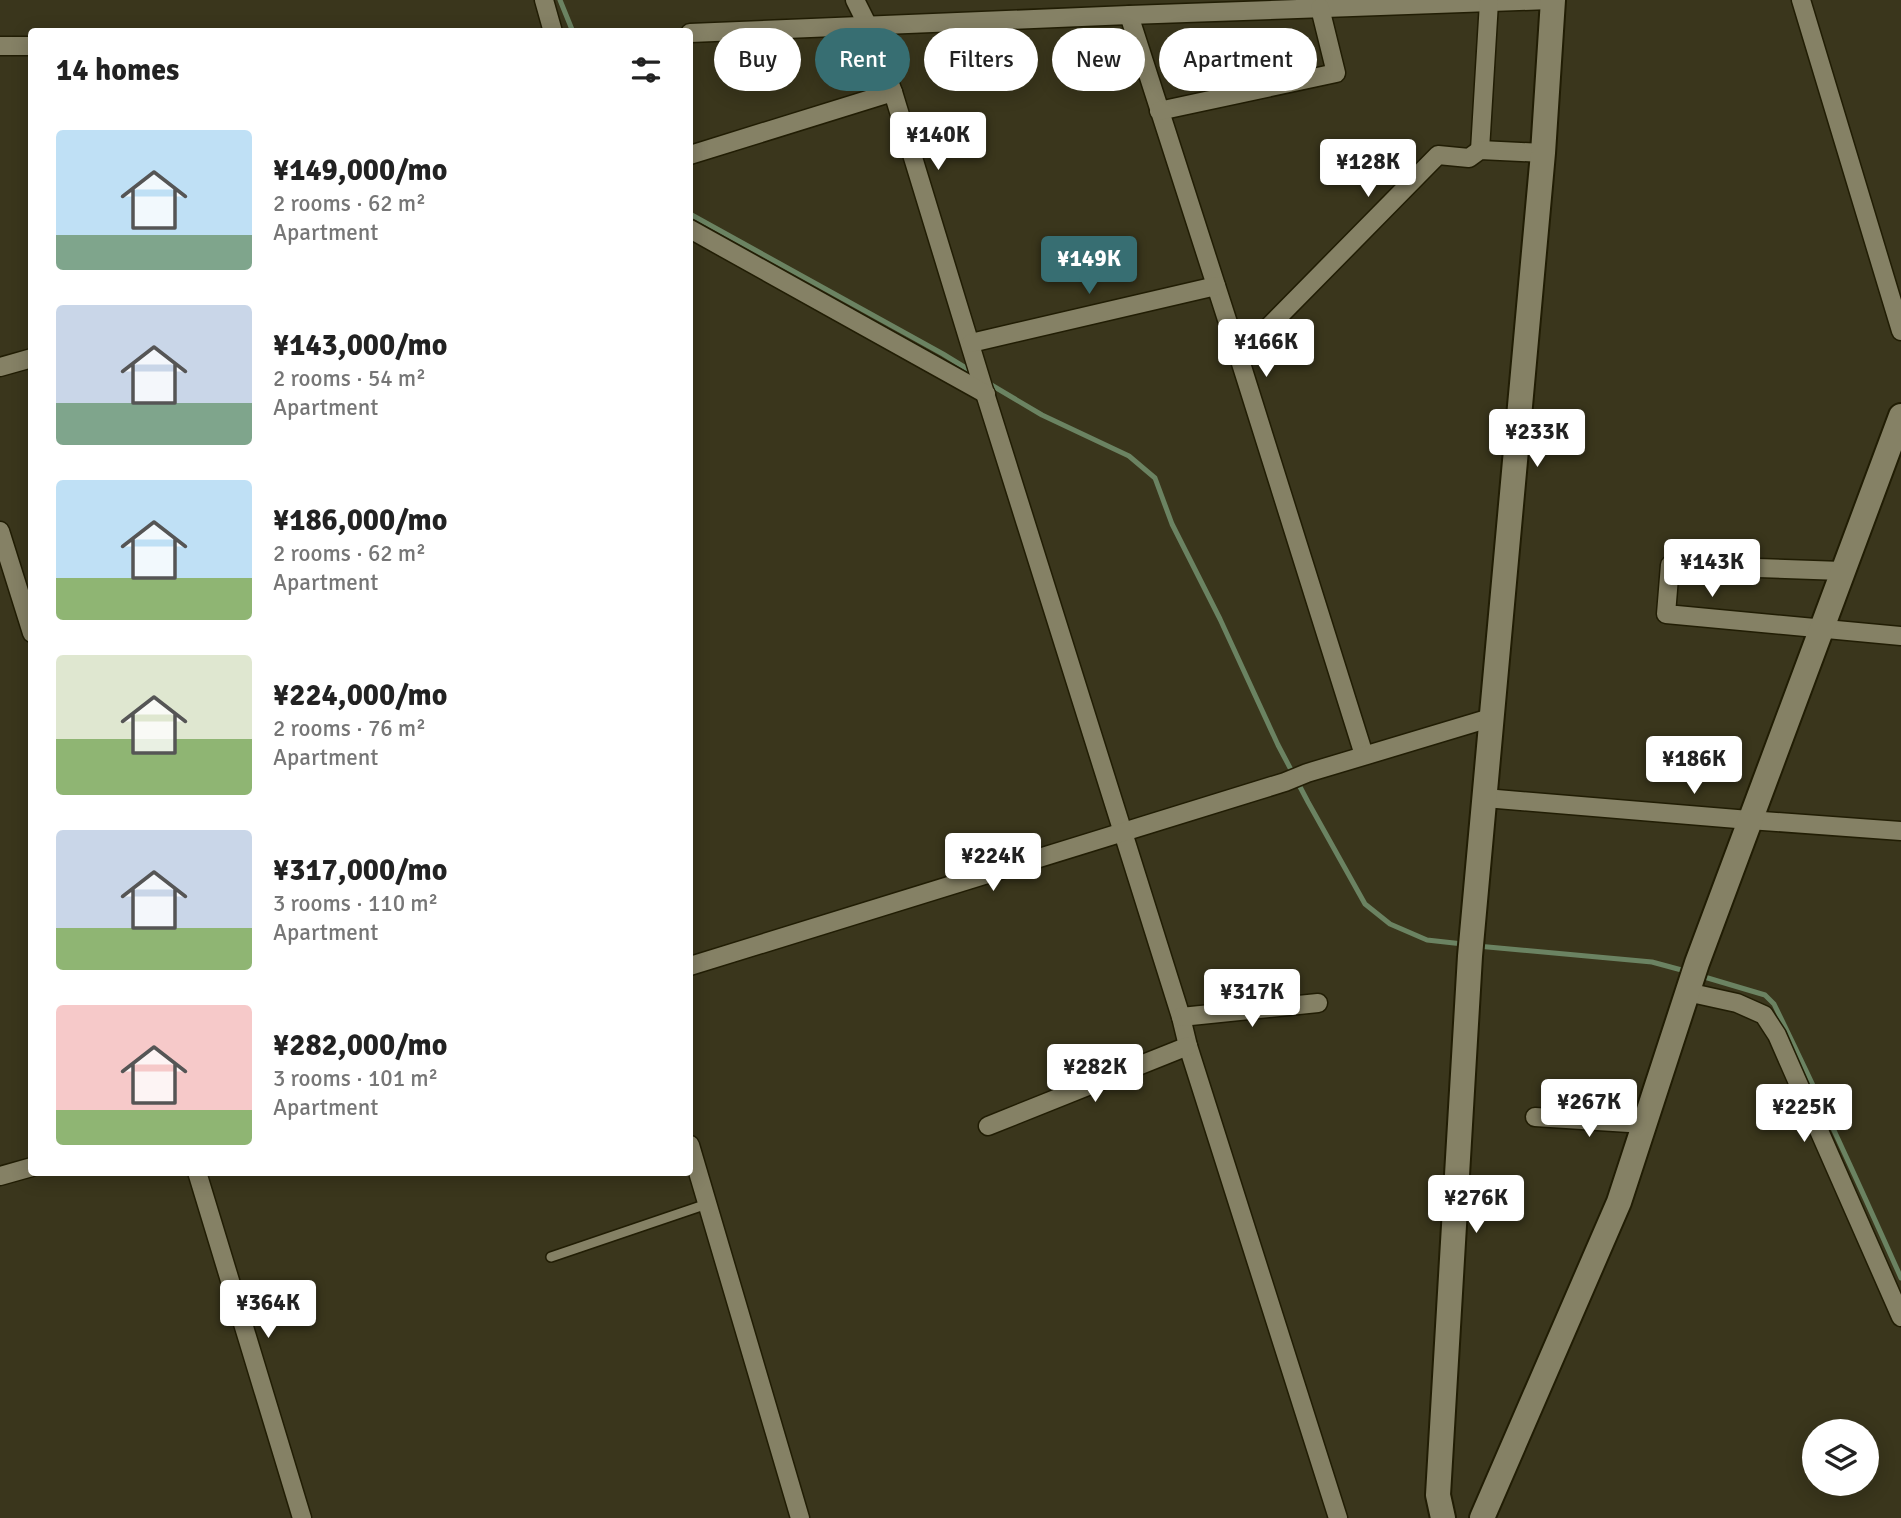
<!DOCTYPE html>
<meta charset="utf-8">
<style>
:root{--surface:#fff;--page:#f2f2f2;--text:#222;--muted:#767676;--accent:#376e72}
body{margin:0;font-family:Signika,sans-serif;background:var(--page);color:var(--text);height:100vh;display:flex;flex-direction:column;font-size:26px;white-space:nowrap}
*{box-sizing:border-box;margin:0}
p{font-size:23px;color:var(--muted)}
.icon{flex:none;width:38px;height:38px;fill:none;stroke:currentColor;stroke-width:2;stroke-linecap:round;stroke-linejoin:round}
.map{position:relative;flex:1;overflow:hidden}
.side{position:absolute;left:28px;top:28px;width:665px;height:1148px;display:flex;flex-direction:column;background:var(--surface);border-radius:7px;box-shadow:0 4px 18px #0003}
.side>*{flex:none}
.hud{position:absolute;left:714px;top:28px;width:665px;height:63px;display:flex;gap:14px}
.controls{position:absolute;left:1802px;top:1419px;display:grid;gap:14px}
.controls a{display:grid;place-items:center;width:77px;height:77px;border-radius:50%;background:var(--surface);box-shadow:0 4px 18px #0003;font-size:35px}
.price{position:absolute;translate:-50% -60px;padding:0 16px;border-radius:7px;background:#fff;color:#222;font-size:23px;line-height:46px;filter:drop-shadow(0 2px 4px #0008)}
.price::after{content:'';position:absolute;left:50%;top:42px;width:21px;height:16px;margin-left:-10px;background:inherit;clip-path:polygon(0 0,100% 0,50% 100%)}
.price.active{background:var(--accent);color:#fff}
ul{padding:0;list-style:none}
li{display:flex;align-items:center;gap:21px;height:175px;padding:0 28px}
li span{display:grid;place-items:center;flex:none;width:196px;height:140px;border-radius:7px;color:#555}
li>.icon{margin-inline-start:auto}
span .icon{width:84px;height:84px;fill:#fffc;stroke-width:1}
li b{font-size:30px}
h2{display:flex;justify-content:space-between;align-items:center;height:84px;padding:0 28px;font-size:30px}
.pill{padding:0 24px;border-radius:32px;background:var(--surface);box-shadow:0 4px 18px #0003;font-size:24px;line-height:63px}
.pill.active{background:var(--accent);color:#fff}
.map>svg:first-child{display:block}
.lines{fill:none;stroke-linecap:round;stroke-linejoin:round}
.stream{stroke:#6b8362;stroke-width:5}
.lane-casing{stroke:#211d04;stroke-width:12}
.street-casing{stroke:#211d04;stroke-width:21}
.secondary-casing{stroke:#211d04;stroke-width:28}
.lane{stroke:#858165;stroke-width:9}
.street{stroke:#858165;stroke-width:18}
.secondary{stroke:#858165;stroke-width:24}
</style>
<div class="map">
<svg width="1901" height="1518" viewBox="0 0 1901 1518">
<rect width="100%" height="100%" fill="#3a361c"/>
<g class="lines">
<g class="stream">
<path d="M560 0 573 32"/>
<path d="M690 214 943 354 974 373"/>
<path d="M988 383 1042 415 1129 456 1155 478 1172 524 1220 619 1278 745 1308 802 1365 904 1390 924 1427 940 1463 944"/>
<path d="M1477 946 1652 962 1689 972"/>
<path d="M1701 976 1765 995 1774 1004C1818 1094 1860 1186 1901 1278"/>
</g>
<defs>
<path id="lane" d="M551 1257 707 1204"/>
<g id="street">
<path d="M544 0 553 32"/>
<path d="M855 0 868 26 893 92 983 387 1181 1017 1188 1046 1338 1518"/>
<path d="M1801 0 1901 331"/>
<path d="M1129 15 1239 357 1364 755"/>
<path d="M690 33 1129 15 1550 0"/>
<path d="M0 46H32"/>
<path d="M1159 111 1336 73 1320 8"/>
<path d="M1480 150 1489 2"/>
<path d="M690 155 893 92"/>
<path d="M690 229 986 394"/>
<path d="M971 343 1216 286"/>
<path d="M1239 357 1438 155 1469 158 1480 150 1543 153"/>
<path d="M0 367 32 358"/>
<path d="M0 531 32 633"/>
<path d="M1842 571 1670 565 1666 614 1901 636"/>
<path d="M1485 798 1749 820 1901 831"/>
<path d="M690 966 1285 782 1307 773 1490 718"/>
<path d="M1687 992 1737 1003 1764 1015 1777 1035 1901 1317"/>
<path d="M1181 1017 1318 1003"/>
<path d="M1535 1117 1645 1124"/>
<path d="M988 1126 1188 1046"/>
<path d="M690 1145 800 1518"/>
<path d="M197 1172 302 1518"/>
<path d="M0 1176 32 1167"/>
</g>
<g id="secondary">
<path d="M1443 1518 1438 1495 1470 956 1543 153 1553 0"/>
<path d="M1482 1518 1619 1202 1697 963 1901 416"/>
</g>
</defs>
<use href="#lane" class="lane-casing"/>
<use href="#street" class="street-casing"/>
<use href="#secondary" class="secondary-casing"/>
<use href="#lane" class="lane"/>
<use href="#street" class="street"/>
<use href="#secondary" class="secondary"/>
</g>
</svg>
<div class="controls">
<a><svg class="icon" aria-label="layers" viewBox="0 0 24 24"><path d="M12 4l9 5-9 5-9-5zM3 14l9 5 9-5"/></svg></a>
</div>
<b class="price" style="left:938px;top:172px">¥140K</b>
<b class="price" style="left:1368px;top:199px">¥128K</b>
<b class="price active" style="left:1089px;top:296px">¥149K</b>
<b class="price" style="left:1266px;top:379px">¥166K</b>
<b class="price" style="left:1537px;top:469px">¥233K</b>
<b class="price" style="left:1712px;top:599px">¥143K</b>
<b class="price" style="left:1694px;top:796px">¥186K</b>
<b class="price" style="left:993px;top:893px">¥224K</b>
<b class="price" style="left:1252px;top:1029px">¥317K</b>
<b class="price" style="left:1095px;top:1104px">¥282K</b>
<b class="price" style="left:1589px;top:1139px">¥267K</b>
<b class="price" style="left:1804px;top:1144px">¥225K</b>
<b class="price" style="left:1476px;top:1235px">¥276K</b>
<b class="price" style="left:268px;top:1340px">¥364K</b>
<div class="hud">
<a class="pill">Buy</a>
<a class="pill active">Rent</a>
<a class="pill">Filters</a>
<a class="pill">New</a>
<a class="pill">Apartment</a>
</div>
<section class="side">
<h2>14 homes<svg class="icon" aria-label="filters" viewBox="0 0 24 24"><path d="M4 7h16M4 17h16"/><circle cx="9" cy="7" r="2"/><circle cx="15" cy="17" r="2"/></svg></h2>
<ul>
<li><span style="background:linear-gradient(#bfe0f5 75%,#7fa58c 0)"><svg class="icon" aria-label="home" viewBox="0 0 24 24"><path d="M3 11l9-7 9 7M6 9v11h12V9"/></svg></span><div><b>¥149,000/mo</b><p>2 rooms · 62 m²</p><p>Apartment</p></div></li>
<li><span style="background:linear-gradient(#c9d6e8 70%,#7fa58c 0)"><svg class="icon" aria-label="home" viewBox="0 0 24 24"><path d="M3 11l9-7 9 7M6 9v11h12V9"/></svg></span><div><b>¥143,000/mo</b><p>2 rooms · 54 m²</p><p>Apartment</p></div></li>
<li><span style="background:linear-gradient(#bfe0f5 70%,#8fb573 0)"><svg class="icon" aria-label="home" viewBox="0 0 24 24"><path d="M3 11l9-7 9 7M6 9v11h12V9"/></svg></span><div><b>¥186,000/mo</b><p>2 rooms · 62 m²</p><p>Apartment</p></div></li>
<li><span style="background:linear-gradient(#dfe7d0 60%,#8fb573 0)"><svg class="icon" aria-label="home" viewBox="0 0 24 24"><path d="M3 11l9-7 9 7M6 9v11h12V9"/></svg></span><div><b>¥224,000/mo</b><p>2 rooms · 76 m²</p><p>Apartment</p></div></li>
<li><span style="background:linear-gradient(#c9d6e8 70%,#8fb573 0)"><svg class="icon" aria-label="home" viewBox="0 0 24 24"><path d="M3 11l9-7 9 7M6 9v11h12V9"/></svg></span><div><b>¥317,000/mo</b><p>3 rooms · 110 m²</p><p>Apartment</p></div></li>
<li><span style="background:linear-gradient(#f6c9c9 75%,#8fb573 0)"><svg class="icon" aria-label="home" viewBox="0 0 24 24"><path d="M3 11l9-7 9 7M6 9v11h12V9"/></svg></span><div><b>¥282,000/mo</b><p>3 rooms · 101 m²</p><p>Apartment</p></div></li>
</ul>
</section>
</div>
